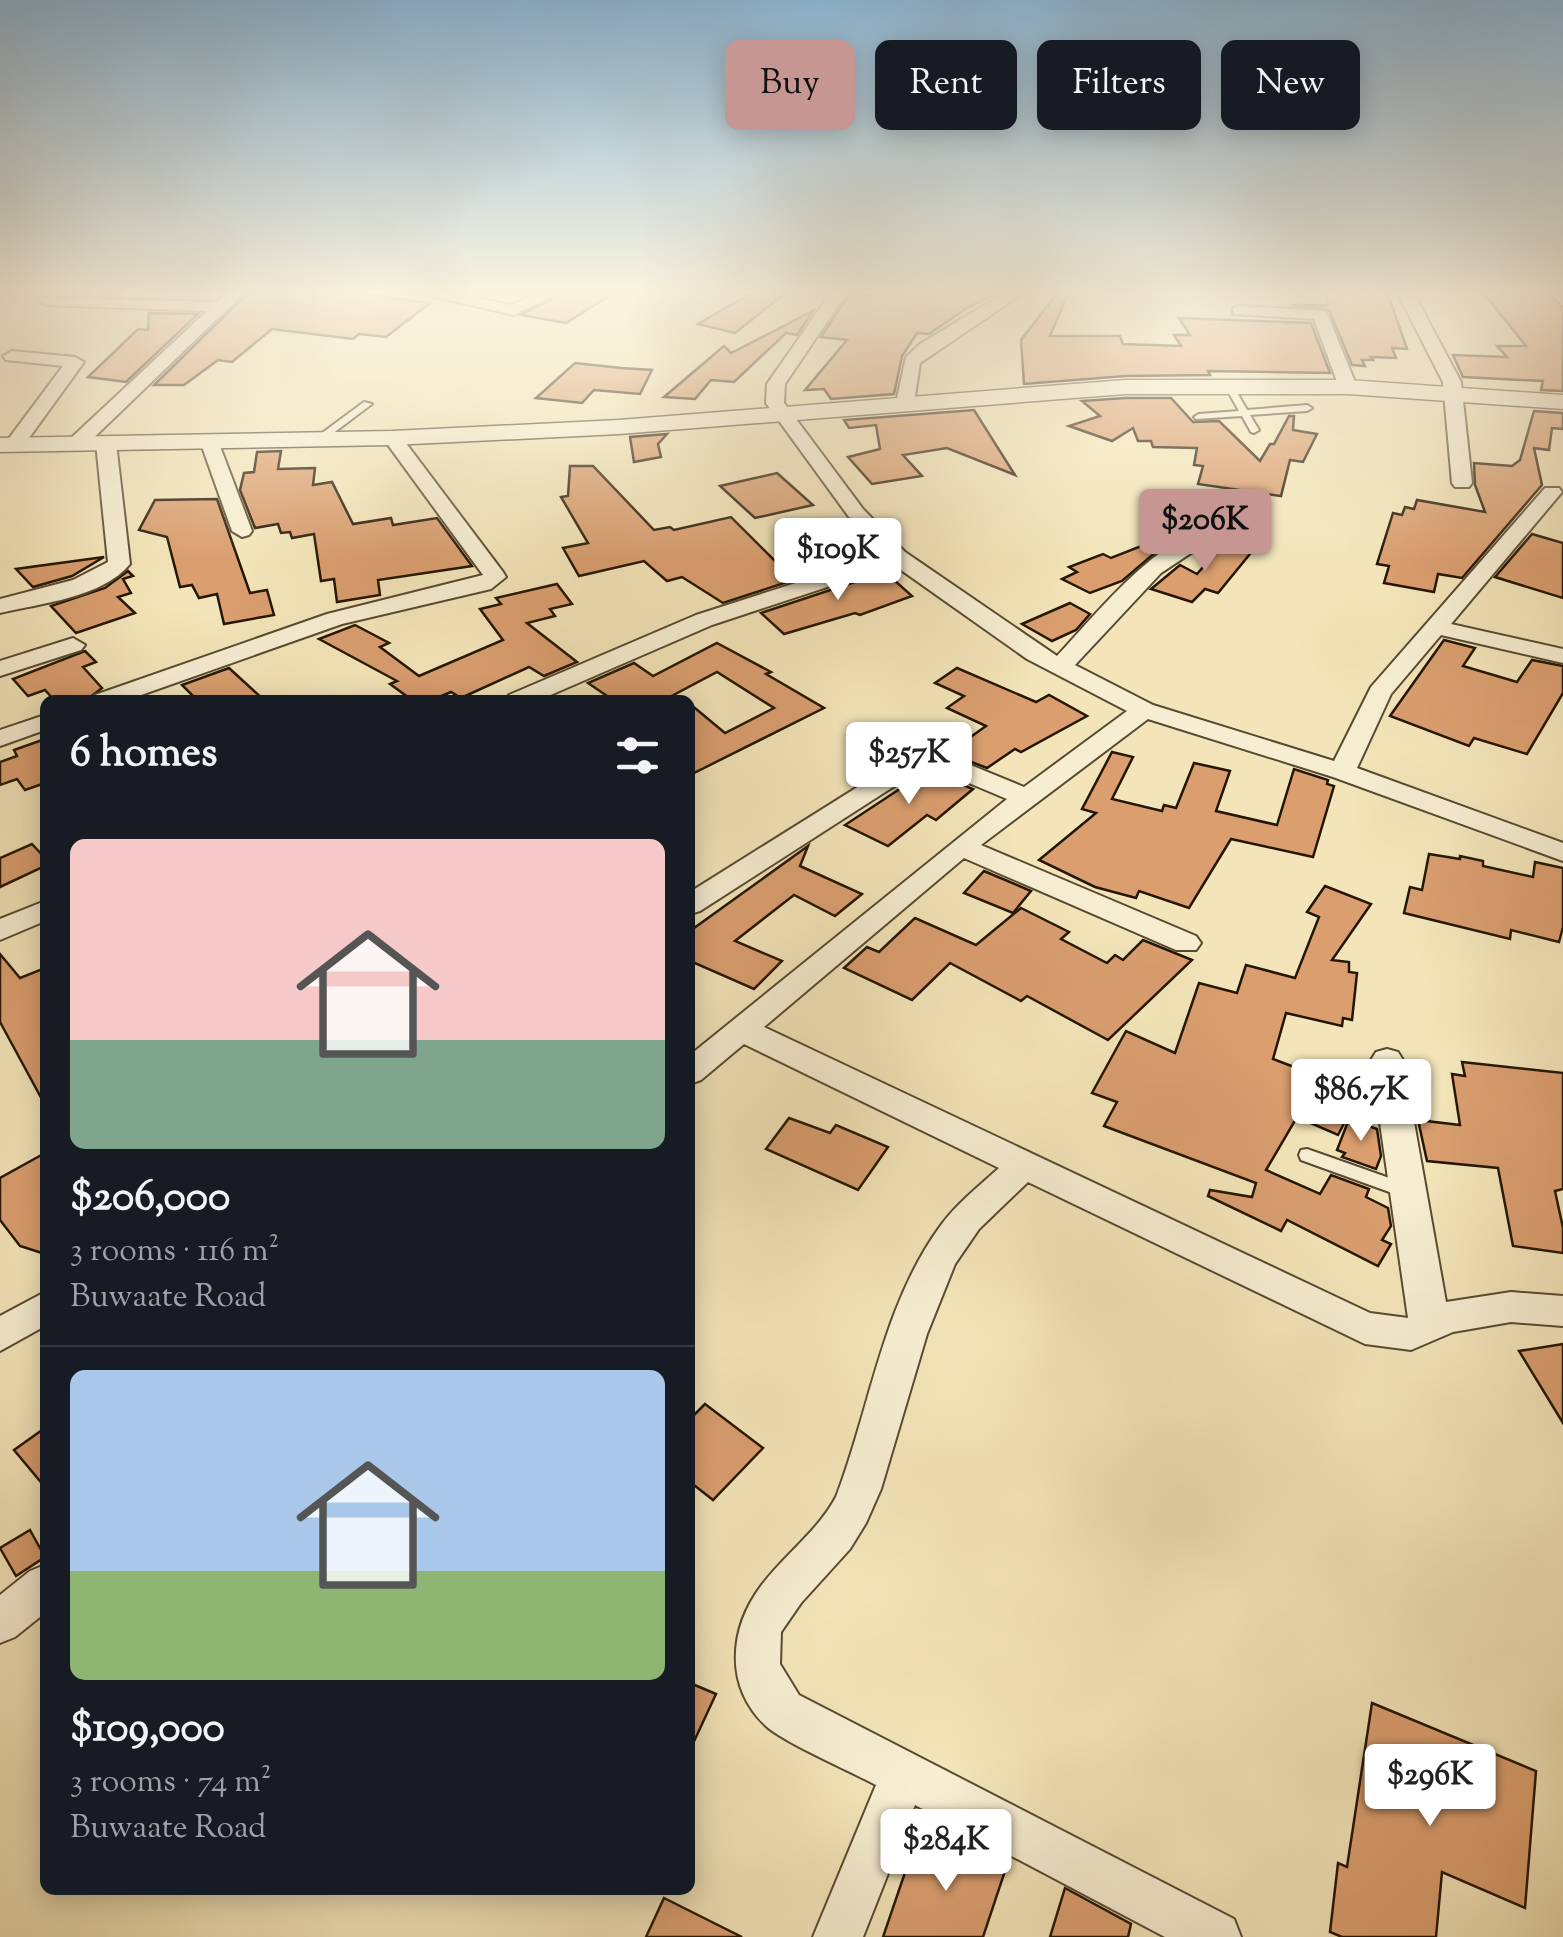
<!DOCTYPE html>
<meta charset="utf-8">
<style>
:root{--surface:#171b24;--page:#242831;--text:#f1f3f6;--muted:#9ea1a6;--line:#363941;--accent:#c59692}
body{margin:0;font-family:"Sorts Mill Goudy",serif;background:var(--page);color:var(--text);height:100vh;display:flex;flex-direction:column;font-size:38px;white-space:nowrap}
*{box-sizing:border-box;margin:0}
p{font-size:32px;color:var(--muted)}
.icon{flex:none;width:55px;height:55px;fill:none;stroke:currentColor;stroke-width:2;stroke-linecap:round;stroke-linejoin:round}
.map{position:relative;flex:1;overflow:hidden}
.details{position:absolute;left:40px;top:695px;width:655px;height:1200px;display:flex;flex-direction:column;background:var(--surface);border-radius:15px;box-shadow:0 5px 25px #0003}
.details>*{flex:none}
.top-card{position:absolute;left:725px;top:40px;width:688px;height:90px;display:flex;gap:20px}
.price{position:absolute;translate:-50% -85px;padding:0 22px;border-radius:10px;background:#fff;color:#222;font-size:32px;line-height:65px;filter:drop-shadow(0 2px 5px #0008)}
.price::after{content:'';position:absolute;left:50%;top:60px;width:30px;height:22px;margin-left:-15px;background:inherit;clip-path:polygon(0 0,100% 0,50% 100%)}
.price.active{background:var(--accent);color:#111}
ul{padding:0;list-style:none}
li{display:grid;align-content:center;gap:20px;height:530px;padding:0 30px}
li+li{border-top:2px solid var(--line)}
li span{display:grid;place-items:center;height:310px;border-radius:15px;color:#555}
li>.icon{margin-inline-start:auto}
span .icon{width:180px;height:180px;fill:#fffc;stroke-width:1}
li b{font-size:42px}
h2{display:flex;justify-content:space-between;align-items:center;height:120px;padding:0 30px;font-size:42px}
.tag{padding:0 35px;border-radius:15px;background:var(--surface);box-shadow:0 5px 25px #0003;font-size:35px;line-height:90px}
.tag.active{background:var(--accent);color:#111}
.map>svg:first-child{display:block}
.building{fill:#da9e6f;stroke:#241604;stroke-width:2.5}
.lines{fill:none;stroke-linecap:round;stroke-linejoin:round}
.service-casing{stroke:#584a31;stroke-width:4}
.minor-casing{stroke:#584a31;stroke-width:4}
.tertiary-casing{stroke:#584a31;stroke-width:3}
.service{fill:#f7eed2;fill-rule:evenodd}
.minor{fill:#f7eed2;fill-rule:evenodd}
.tertiary{fill:#f7eed2;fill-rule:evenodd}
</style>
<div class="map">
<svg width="1563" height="1937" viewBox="0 0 1563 1937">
<rect width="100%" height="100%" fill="#f3e5b9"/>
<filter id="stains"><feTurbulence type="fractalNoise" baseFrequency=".002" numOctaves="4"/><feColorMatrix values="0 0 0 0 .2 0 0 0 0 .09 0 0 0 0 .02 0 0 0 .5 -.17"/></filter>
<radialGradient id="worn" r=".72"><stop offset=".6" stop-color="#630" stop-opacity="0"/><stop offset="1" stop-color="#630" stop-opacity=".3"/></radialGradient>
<g class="building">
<path d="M250 291H344L430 303 386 337 359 334 353 339 272 329 232 362 218 360 184 385H154Z"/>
<path d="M567 291H617L566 323 521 315Z"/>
<path d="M755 291H788L735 333 698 324Z"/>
<path d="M872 291H1001L967 308 929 334 917 333 902 356 894 394 831 399 824 389 805 390 847 340 821 337 851 292 871 296Z"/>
<path d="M1059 291H1069L1050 336H1120L1123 344 1181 346 1174 335H1190L1179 318 1311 323 1330 373 1208 371 1210 375 1125 376 1024 384 1021 340Z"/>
<path d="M1324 291H1387L1407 349 1392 348 1396 358 1371 357 1373 360H1362L1365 366 1352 365 1329 310 1291 305H1328Z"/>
<path d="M1482 291H1545L1563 307V391L1541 390 1543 381 1463 377 1453 355 1507 357 1497 346H1526Z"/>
<path d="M813 311 797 335 786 333 734 382 711 380 695 399 664 397 724 346 731 353Z"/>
<path d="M149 313 198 314 126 382 88 377 138 329 148 330Z"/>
<path d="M575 363 621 368 652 370 640 394 594 390 582 403 536 398Z"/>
<path d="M1125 398H1171L1193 422 1219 421 1260 461 1270 444H1274L1289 416H1294L1293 430 1317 434 1303 462 1290 460 1281 496 1198 484 1203 466 1194 465 1197 448 1153 447 1151 441H1138L1133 428 1112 441 1069 426 1100 416 1082 401Z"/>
<path d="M974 410 1015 475 947 448 903 455 922 476 872 484 848 457 880 449 876 425 849 428 844 420Z"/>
<path d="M1534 411 1563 413V429L1552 428 1549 450 1534 448 1542 485 1462 578 1438 574 1434 592 1384 583 1389 566 1377 564 1393 513 1402 515 1405 507 1414 509 1417 500 1485 512 1475 485 1474 463 1512 466 1520 460Z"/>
<path d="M667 434 658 444 661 457 634 462 630 437Z"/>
<path d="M281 451 278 469 315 468 313 485 332 482 353 524 391 518 393 525 437 518 472 566 378 580 380 595 337 602 334 579 321 581 314 534 292 538 290 532 281 533 278 524 255 528 240 490 244 473 254 472 257 452Z"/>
<path d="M570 466H593L654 530 670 527 674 530 731 517 774 560 793 553 808 562 855 545 867 556 723 603 682 577 667 581 644 561 579 576 563 548 588 543 561 497 568 496Z"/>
<path d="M777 473 813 505 755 518 720 486Z"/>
<path d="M217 499 250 593 267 590 274 615 224 624 217 594 199 598 192 585 180 587 167 537 139 530 155 500Z"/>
<path d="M1532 534 1563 543V598L1495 577Z"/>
<path d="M1225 542 1254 549 1218 593 1205 589 1192 602 1151 589 1180 565 1197 574Z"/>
<path d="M1144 545 1156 552 1122 581 1090 593 1062 579 1077 572 1069 567 1103 554 1111 558Z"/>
<path d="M104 557 72 576 33 587 16 569Z"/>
<path d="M128 571 133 576 123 579 131 593 118 597 135 613 76 633 51 606 105 588Z"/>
<path d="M885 572 912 596 860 615 855 613 784 634 761 613Z"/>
<path d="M557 584 572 604 550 609 555 616 527 623 577 662 544 676 529 667 461 698 451 692 432 700H412L390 684 397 681 319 639 355 625 389 643 380 647 419 676 503 640 480 609 501 604 496 598Z"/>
<path d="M1070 603 1090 614 1076 630 1052 641 1022 624Z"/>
<path d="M1444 640 1475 648 1463 666 1517 682 1532 660 1563 666V693L1527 754 1474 738 1469 746 1390 716Z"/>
<path d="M717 643 771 672 766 674 824 708 690 775V704L725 733 774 708 717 672 664 700H613L588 683 634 663 653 676Z"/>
<path d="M85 651 96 662 83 667 102 688 89 698 54 700 45 690 28 696 13 679Z"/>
<path d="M229 668 264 700H197L182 685Z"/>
<path d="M957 668 1036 702 1049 695 1087 716 1021 752 1015 749 987 768 948 753 986 726 947 708 964 696 935 683Z"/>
<path d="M45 739V783L25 790 17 779 0 785V762L17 756 14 750Z"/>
<path d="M1112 752 1133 757 1112 799 1162 811 1164 805 1176 808 1194 763 1230 771 1216 811 1277 825 1294 769 1328 780 1327 784 1334 786 1313 857 1231 839 1189 908 1139 891 1136 898 1095 887 1039 860 1096 813 1082 809Z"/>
<path d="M924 773 937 774 973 789 936 820 927 815 888 846 845 825Z"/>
<path d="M32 844 45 858V866L0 887V858Z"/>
<path d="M808 846 800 866 862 894 835 916 794 895 735 941 782 961 754 989 690 961V931Z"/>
<path d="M1429 854 1460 859V856L1483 861V866L1533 877 1535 862 1563 868V927L1559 942 1511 930 1510 939 1404 913 1410 887 1422 890Z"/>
<path d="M984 871 1031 891 1013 913 964 893Z"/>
<path d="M1325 886 1371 904 1332 960 1349 962V972L1357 973 1352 1020 1343 1018 1342 1026 1286 1013 1273 1059 1315 1075 1309 1087 1353 1106 1338 1135 1297 1117 1266 1170 1320 1194 1331 1175 1369 1189 1366 1197 1388 1208 1391 1226 1382 1240 1391 1244 1378 1266 1287 1220 1281 1231 1208 1196 1210 1190 1252 1197 1256 1183 1104 1126 1117 1102 1092 1093 1126 1031 1175 1053 1199 983 1237 993 1246 965 1295 978 1319 917 1307 912Z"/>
<path d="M1021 908 1069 932 1061 939 1107 963 1115 955 1123 960 1143 940 1192 960 1108 1040 1027 996 1021 1001 950 963 912 1000 844 968 867 947 879 952 915 918 976 945Z"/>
<path d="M0 954 20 978 45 968V1105L0 1022Z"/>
<path d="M1462 1062 1563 1073V1189L1555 1191 1563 1228V1253L1513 1246 1498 1168 1427 1161 1418 1120 1460 1125 1452 1074 1465 1076Z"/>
<path d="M789 1118 830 1133 836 1125 888 1147 858 1190 766 1149Z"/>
<path d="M1349 1119 1377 1129 1381 1156 1376 1169 1342 1157 1345 1153 1337 1150Z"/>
<path d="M45 1153V1254L20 1246 0 1220V1178Z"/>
<path d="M1563 1344V1423L1519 1351Z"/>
<path d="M705 1404 763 1448 713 1500 690 1482V1419Z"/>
<path d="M45 1428V1487L14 1450Z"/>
<path d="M30 1530 45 1557 16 1576 0 1548Z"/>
<path d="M690 1683 716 1694 690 1750Z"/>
<path d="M1372 1703 1536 1771 1525 1908 1442 1872 1436 1937H1342L1330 1932 1338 1863 1347 1867Z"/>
<path d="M939 1834 1006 1868 983 1937H883L912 1852 929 1860Z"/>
<path d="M1065 1888 1131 1924 1128 1937H1050Z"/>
<path d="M664 1898 742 1937H646Z"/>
</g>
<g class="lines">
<defs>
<g id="service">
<path d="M486 291H496L468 303 461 301Z"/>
<path d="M1226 384H1232L1247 410 1307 405 1312 408 1307 411 1250 415 1259 430 1254 433 1251 432 1242 416 1196 419 1194 417 1199 414 1239 411 1225 386Z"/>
<path d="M364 402 372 404 324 440H318V436Z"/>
<path d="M1307 1149 1412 1186 1415 1191 1412 1196 1406 1198 1301 1160 1299 1155 1301 1150Z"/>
</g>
<g id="minor">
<path d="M229 291H246L83 448H69V440L207 311 46 305 38 300 40 297 217 302Z"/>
<path d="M411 291H440L511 305 544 291H564L513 315Z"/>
<path d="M832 291H848L785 384 784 403 863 509 905 552 1057 656C1084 628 1164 528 1203 537L1207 541 1203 545 1161 573 1075 665 1153 705 1334 761 1371 687 1545 488H1559L1562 492 1451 624 1563 649V663L1441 635 1391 694 1357 768 1563 843V861L1333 777 1148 719 981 845 1196 936 1201 943 1196 950H1176L964 858 764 1027 1370 1313 1408 1318 1371 1060 1376 1052 1387 1049 1398 1052 1403 1060 1446 1302 1511 1292 1563 1296V1326L1511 1322 1453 1332 1411 1350 1365 1344 1028 1182 979 1229 955 1264 927 1334 881 1489 866 1523 850 1549 801 1603 781 1632 780 1664 799 1695 1234 1919 1241 1937H1165L915 1805 863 1937H813L876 1785C852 1772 783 1742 766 1726 724 1686 729 1629 761 1586 785 1554 817 1532 836 1497 870 1409 882 1307 939 1228 955 1205 978 1187 999 1168L744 1044 701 1080 690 1084V1055L1007 799 938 770 921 769 700 911 690 914V892L907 756 951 757 1024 787 1127 711 1027 659 894 565 712 625 539 700H506L509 695 696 615 883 555 849 517 766 403 767 384Z"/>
<path d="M1008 291 1022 294 920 363 914 403 911 407H899L896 403 906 357 920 344Z"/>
<path d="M1400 291 1414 294 1461 382 1472 483 1469 487H1455L1452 483 1443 382 1398 294Z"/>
<path d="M1239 306 1326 311 1357 387 1354 391H1342L1339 387 1314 319 1233 314V308Z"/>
<path d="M12 351 75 357 84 362 21 449 14 451 4 445 63 366 6 360 3 356Z"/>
<path d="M392 432 399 434 503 572 506 577 491 589 342 624 127 700H92L95 695 327 614 483 575 383 438Z"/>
<path d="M209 435 218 441 252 531 249 535 242 537 232 531 200 441Z"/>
<path d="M106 437 116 443 130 564C102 598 41 603 0 613V599L73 580 108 562 96 443Z"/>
<path d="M73 638 85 645 81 650 0 676V661Z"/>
<path d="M45 715V730L0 746V730Z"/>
<path d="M45 901V921L0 940V919Z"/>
<path d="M45 1292V1326L0 1351V1316Z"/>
<path d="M45 1565V1613L15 1637 0 1643V1595L30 1571Z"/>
</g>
<path id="tertiary" d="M1125 380H1348L1563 395V409L1348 394H1125L619 434 392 445 0 452V438L392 431 619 420Z"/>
</defs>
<use href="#service" class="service-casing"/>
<use href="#minor" class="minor-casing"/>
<use href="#tertiary" class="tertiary-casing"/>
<use href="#service" class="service"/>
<use href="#minor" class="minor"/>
<use href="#tertiary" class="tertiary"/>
</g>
<linearGradient id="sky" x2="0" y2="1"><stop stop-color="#8cb7d6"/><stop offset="0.52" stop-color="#faf3e0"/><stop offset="1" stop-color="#faf3e0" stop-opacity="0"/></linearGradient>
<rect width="1563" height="562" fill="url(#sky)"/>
<rect width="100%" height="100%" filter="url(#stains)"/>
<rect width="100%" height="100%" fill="url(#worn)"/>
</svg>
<b class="price active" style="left:1205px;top:574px">$206K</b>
<b class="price" style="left:838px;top:603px">$109K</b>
<b class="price" style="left:909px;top:807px">$257K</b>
<b class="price" style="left:1361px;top:1144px">$86.7K</b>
<b class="price" style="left:1430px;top:1829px">$296K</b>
<b class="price" style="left:946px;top:1894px">$284K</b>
<div class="top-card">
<a class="tag active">Buy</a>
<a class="tag">Rent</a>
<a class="tag">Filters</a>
<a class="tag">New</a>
</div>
<section class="details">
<h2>6 homes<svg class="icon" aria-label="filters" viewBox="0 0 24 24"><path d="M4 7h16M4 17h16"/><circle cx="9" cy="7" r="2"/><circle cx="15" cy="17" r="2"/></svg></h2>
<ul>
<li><span style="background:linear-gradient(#f6c9c9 65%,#7fa58c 0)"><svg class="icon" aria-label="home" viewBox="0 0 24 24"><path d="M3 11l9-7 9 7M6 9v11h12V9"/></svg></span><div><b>$206,000</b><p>3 rooms · 116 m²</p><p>Buwaate Road</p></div></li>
<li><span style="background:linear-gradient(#a9c7e8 65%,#8fb573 0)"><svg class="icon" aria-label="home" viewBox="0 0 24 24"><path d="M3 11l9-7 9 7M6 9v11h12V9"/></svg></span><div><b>$109,000</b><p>3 rooms · 74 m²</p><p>Buwaate Road</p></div></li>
</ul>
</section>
</div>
